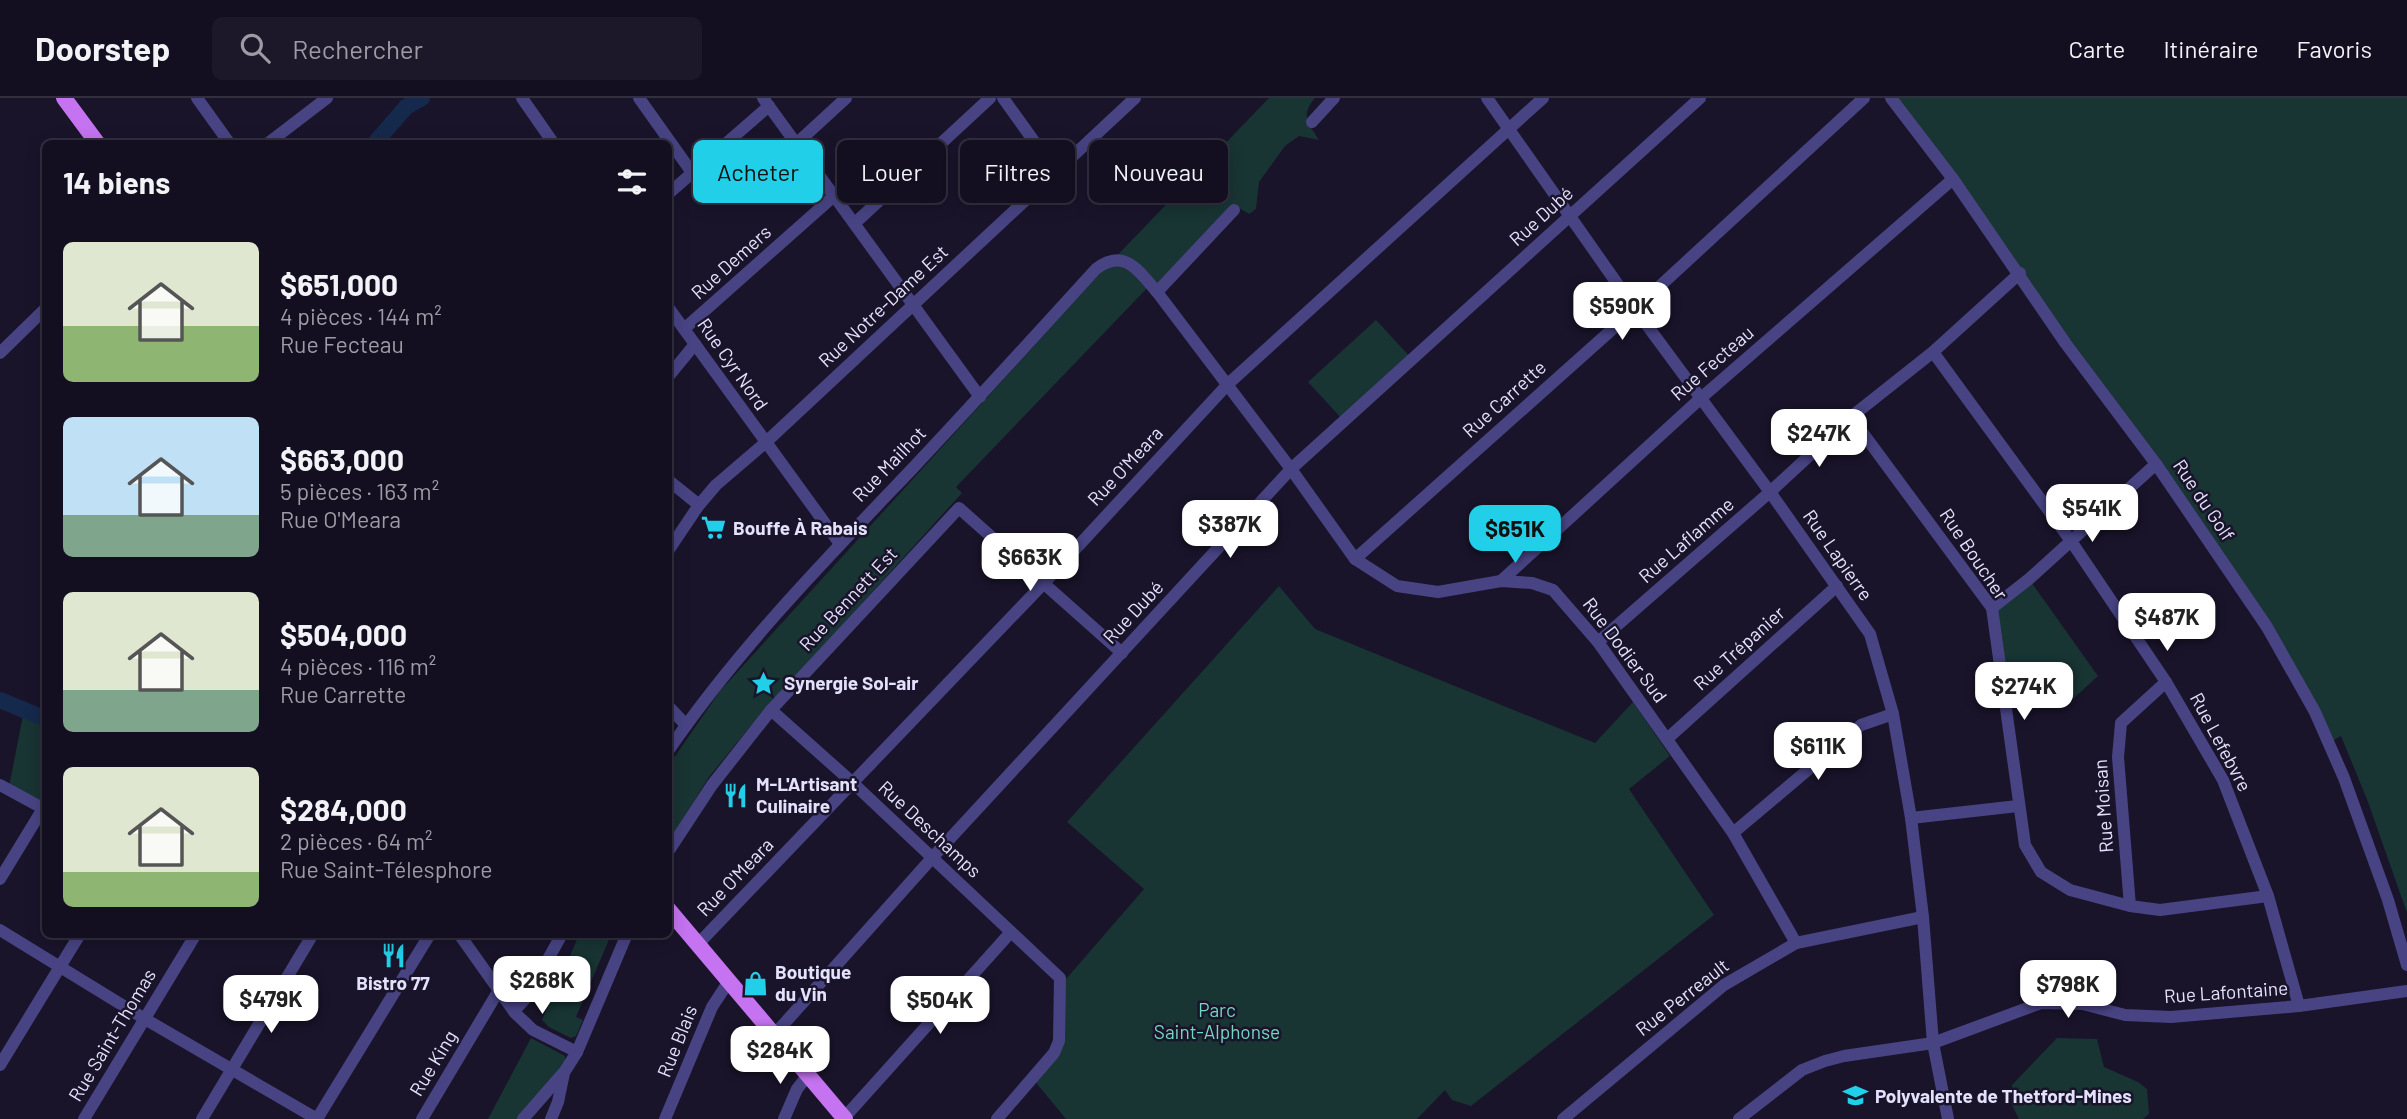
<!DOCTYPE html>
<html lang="fr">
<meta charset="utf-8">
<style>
:root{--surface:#130f20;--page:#1c1829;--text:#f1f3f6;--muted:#9d9ca5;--line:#322f3e;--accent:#21cfe8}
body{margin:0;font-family:Barlow,sans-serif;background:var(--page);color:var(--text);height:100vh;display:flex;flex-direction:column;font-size:26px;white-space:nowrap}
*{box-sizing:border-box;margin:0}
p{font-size:23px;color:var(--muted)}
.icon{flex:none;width:38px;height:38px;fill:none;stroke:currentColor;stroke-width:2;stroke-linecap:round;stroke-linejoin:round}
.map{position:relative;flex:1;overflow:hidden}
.side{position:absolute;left:42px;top:42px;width:630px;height:798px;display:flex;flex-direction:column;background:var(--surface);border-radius:10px;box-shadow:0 4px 18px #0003,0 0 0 2px var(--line)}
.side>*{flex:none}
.hud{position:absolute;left:693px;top:42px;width:665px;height:63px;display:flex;gap:14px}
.price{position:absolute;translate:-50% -60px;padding:0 16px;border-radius:14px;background:#fff;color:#222;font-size:23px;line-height:46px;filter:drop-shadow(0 2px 4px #0008)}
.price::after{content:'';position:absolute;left:50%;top:42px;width:21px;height:16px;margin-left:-10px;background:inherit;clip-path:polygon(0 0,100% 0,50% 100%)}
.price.on{background:var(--accent);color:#111}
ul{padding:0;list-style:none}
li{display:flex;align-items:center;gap:21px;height:175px;padding:0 21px}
li span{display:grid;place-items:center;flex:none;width:196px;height:140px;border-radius:10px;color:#555}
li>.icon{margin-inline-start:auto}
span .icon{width:84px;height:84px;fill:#fffc;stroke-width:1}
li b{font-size:30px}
h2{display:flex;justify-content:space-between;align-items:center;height:84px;padding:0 21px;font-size:30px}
.tag{padding:0 24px;border-radius:10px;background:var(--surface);box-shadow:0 4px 18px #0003,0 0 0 2px var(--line);font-size:24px;line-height:63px}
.tag.on{background:var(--accent);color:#111}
header{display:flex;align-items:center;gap:42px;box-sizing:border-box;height:98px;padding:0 35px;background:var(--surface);border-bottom:2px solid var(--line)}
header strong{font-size:33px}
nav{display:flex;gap:38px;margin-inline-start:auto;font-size:24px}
.search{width:490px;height:63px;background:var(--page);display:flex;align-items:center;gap:18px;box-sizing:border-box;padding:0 24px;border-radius:10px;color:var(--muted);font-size:26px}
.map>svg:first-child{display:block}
.green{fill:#183433}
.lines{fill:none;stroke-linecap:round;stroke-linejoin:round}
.river{stroke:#15294d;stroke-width:16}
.minor{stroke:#484484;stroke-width:12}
.major{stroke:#c573f0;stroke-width:16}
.labels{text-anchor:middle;stroke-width:5;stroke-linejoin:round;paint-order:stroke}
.street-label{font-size:19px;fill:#e4e1fc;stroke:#19142a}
.poi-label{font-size:19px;font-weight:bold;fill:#e4e1fc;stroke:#19142a;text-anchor:start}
.park-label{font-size:19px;fill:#73d6c0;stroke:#19142a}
</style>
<header>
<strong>Doorstep</strong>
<div class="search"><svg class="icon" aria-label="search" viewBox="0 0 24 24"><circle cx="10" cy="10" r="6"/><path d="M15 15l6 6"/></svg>Rechercher</div>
<nav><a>Carte</a><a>Itinéraire</a><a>Favoris</a></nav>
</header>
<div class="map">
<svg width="2407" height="1021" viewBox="0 0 2407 1021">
<rect width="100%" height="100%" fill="#19142a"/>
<g class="green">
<path d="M1269 0H1315C1300 18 1308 24 1319 42L1299 38 1285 48 1259 84 1256 111 1249 116 1234 107 1158 188 1153 184 956 389 962 395 749 630 709 679 669 743V667L720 593 1104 171Z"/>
<path d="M1892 0H2407V815L2368 704 2341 638 2329 645 2267 529Z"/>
<path d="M1376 222 1412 261 1344 323 1308 284Z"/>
<path d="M2029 481 2098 578 2073 601 2006 610 1992 510Z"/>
<path d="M1279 488 1315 531 1595 645 1633 604 1670 658 1629 691 1714 817 1471 1008 1452 1002 1445 992 1417 1021H1066L1033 981 1054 955 1060 888 1144 791 1067 724Z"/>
<path d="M24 612 45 621V705L9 689Z"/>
<path d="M579 837H611L576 919 583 922 576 938 571 940 549 929 542 922Z"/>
<path d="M531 940 565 958V964L519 1021H488Z"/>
<path d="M2057 940 2097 941 2104 969 2138 984 2147 991 2149 1016 2143 1021H2019L2011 1005 2012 987Z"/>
</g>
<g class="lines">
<g class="river">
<path d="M374 46 406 9 422 0"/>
<path d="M0 602 46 621"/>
</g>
<g class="minor">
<path d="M197 0 230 46"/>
<path d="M522 0 554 46"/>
<path d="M639 0 693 76"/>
<path d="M763 0 980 299"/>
<path d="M1003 0 1056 74"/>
<path d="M1487 0 1635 211 1770 394 1870 536 1893 616 1911 720 1923 819 1933 945 1948 1021"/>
<path d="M1891 0 1953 81 2066 246 2156 366 2267 529 2315 614 2344 680 2388 802 2407 867"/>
<path d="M1312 24 1334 0"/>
<path d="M267 46 327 0"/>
<path d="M796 46 846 0"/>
<path d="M668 96 769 8"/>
<path d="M855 125 990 0"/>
<path d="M1157 194 1234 112"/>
<path d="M668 209 840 446"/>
<path d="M684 231 834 98"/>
<path d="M1933 254 2071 443 2166 584 2223 682 2268 798 2299 908"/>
<path d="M0 255 46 210"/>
<path d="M668 279 695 246"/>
<path d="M1851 319 1992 510 2025 747 2041 774 2070 792 2130 808 2160 812 2268 798"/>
<path d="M668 382 699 407"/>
<path d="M668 453 699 407 716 387 765 345 1135 0"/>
<path d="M1355 461 1635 211 1864 0"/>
<path d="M1501 483 1701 300 1953 81"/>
<path d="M1992 510 2029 481 2156 366"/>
<path d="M1598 544 1770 394 1851 319 1933 254 2020 175"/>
<path d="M668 608 686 627"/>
<path d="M771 612 853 685 1060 880 1059 943 1054 955 997 1021"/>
<path d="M1667 641 1837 488"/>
<path d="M668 653C738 551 826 461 912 371 974 305 1035 238 1096 171 1124 149 1139 173 1157 194L1291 371 1355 461 1397 488 1438 494 1501 483 1532 485 1553 492 1598 544 1733 735 1796 845"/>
<path d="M0 687 46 712"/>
<path d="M1911 720 2018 708"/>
<path d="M1733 735 1861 627 1893 616"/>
<path d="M668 754 712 687 771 612 959 410 1122 555"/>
<path d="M0 781 39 717 46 713"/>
<path d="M2130 808 2118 659 2121 625 2166 584"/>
<path d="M0 832 145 921 317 1021"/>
<path d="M459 836 515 915 533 932 577 954"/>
<path d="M699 845 1044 485 1228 286 1543 0"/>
<path d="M514 913 527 899 562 836"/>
<path d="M774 937 932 760 1291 371 1700 0"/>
<path d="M0 967 80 836"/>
<path d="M844 1020 1011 834"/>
<path d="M84 1021 196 836"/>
<path d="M202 1021 313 836"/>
<path d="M317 1021 430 836"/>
<path d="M422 1021 499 892"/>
<path d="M523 1021 565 973 577 954 627 836"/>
<path d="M551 1021 558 1004 564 975"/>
<path d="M665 1021 712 909 729 883"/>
<path d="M784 1021 797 991 808 977"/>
<path d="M1563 1021 1724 887 1796 845 1923 819"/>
<path d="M1739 1021 1802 972 1825 963 1844 958 1933 945 2041 905 2083 906 2125 917 2171 919 2299 908 2407 893"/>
</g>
<g class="major">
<path d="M64 0 98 46"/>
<path d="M668 811 845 1021"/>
</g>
</g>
<defs>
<symbol id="supermarket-bare" viewBox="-9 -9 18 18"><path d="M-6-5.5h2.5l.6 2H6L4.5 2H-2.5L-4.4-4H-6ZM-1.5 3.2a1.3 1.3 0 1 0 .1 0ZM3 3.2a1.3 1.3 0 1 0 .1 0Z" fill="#21cfe8" stroke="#19142a" stroke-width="2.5" paint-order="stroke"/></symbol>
<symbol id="sight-bare" viewBox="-9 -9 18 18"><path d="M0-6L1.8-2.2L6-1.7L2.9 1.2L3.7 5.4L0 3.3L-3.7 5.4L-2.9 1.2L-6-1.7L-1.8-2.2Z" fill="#21cfe8" stroke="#19142a" stroke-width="2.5" paint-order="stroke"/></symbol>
<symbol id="restaurant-bare" viewBox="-9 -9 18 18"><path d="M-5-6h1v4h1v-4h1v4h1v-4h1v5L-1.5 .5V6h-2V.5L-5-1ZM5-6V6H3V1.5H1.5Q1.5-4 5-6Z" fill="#21cfe8" stroke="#19142a" stroke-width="2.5" paint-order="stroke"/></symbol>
<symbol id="shop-bare" viewBox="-9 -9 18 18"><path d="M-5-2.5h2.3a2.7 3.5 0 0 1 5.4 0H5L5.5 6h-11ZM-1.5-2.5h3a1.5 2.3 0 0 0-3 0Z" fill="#21cfe8" stroke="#19142a" stroke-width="2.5" paint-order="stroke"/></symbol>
<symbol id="school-bare" viewBox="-9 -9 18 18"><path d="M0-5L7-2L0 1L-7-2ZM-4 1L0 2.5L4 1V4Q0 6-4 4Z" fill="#21cfe8" stroke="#19142a" stroke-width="2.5" paint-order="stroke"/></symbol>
</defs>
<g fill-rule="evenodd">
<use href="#supermarket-bare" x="696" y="412" width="35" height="35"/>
<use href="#sight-bare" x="746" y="568" width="35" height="35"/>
<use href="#restaurant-bare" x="718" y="680" width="35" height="35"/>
<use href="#restaurant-bare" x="376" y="840" width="35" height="35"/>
<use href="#shop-bare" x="738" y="868" width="35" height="35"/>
<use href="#school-bare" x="1838" y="980" width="35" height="35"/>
</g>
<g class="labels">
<g class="street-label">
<text transform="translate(1541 118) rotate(-42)" y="7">Rue Dubé</text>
<text transform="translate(731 164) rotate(-42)" y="7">Rue Demers</text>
<text transform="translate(883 208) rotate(-43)" y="7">Rue Notre-Dame Est</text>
<text transform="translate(1712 265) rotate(-41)" y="7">Rue Fecteau</text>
<text transform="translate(733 266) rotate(55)" y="7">Rue Cyr Nord</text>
<text transform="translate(1504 301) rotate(-42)" y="7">Rue Carrette</text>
<text transform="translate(889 366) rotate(-46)" y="7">Rue Mailhot</text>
<text transform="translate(1125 368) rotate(-47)" y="7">Rue O'Meara</text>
<text transform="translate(2204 402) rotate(56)" y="7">Rue du Golf</text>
<text transform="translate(1686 442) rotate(-41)" y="7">Rue Laflamme</text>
<text transform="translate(1974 456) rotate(56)" y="7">Rue Boucher</text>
<text transform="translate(1838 457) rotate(55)" y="7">Rue Lapierre</text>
<text transform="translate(848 501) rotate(-47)" y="7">Rue Bennett Est</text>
<text transform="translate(1133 514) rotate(-47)" y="7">Rue Dubé</text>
<text transform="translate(1739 550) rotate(-42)" y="7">Rue Trépanier</text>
<text transform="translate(1625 552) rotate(53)" y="7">Rue Dodier Sud</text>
<text transform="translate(2221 644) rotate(62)" y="7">Rue Lefebvre</text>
<text transform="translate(2103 708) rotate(-94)" y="7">Rue Moisan</text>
<text transform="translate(930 731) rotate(43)" y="7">Rue Deschamps</text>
<text transform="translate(735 779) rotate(-46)" y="7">Rue O'Meara</text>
<text transform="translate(2226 894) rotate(-4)" y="7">Rue Lafontaine</text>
<text transform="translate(1682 899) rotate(-38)" y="7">Rue Perreault</text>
<text transform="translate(112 937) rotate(-59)" y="7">Rue Saint-Thomas</text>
<text transform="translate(677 943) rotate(-68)" y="7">Rue Blais</text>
<text transform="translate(433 965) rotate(-59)" y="7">Rue King</text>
</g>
<g class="poi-label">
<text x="733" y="437">Bouffe À Rabais</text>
<text x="784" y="592">Synergie Sol-air</text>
<text x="756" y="693">M-L'Artisant<tspan x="756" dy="22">Culinaire</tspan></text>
<text x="775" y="881">Boutique<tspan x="775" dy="22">du Vin</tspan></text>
<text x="393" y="892" text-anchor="middle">Bistro 77</text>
<text x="1875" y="1005">Polyvalente de Thetford-Mines</text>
</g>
<g class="park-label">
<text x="1217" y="919">Parc<tspan x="1217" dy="22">Saint-Alphonse</tspan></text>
</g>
</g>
</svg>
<b class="price" style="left:1622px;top:244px">$590K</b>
<b class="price" style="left:1819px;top:371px">$247K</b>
<b class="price" style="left:2092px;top:446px">$541K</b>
<b class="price" style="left:1230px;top:462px">$387K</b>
<b class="price on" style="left:1515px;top:467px">$651K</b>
<b class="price" style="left:1030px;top:495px">$663K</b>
<b class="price" style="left:2167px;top:555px">$487K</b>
<b class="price" style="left:2024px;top:624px">$274K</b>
<b class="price" style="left:1818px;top:684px">$611K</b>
<b class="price" style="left:542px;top:918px">$268K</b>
<b class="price" style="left:2068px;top:922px">$798K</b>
<b class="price" style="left:271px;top:937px">$479K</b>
<b class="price" style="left:940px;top:938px">$504K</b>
<b class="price" style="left:780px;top:988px">$284K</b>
<div class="hud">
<a class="tag on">Acheter</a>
<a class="tag">Louer</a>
<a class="tag">Filtres</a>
<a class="tag">Nouveau</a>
</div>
<section class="side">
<h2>14 biens<svg class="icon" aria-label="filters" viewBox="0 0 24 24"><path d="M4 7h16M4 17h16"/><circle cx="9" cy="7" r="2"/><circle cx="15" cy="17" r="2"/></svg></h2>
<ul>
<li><span style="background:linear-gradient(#dfe7d0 60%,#8fb573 0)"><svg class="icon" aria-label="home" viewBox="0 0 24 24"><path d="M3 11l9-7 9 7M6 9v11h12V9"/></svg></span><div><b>$651,000</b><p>4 pièces · 144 m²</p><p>Rue Fecteau</p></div></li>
<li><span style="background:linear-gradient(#bfe0f5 70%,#7fa58c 0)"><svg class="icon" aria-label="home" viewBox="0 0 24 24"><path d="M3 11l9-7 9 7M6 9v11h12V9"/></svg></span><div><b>$663,000</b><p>5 pièces · 163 m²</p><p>Rue O'Meara</p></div></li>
<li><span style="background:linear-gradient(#dfe7d0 70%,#7fa58c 0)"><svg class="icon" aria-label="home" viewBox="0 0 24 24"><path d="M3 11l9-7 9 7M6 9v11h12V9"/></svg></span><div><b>$504,000</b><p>4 pièces · 116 m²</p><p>Rue Carrette</p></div></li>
<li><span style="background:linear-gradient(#dfe7d0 75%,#8fb573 0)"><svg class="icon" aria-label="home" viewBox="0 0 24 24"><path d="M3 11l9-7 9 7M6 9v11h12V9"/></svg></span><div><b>$284,000</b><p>2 pièces · 64 m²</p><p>Rue Saint-Télesphore</p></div></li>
</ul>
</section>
</div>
